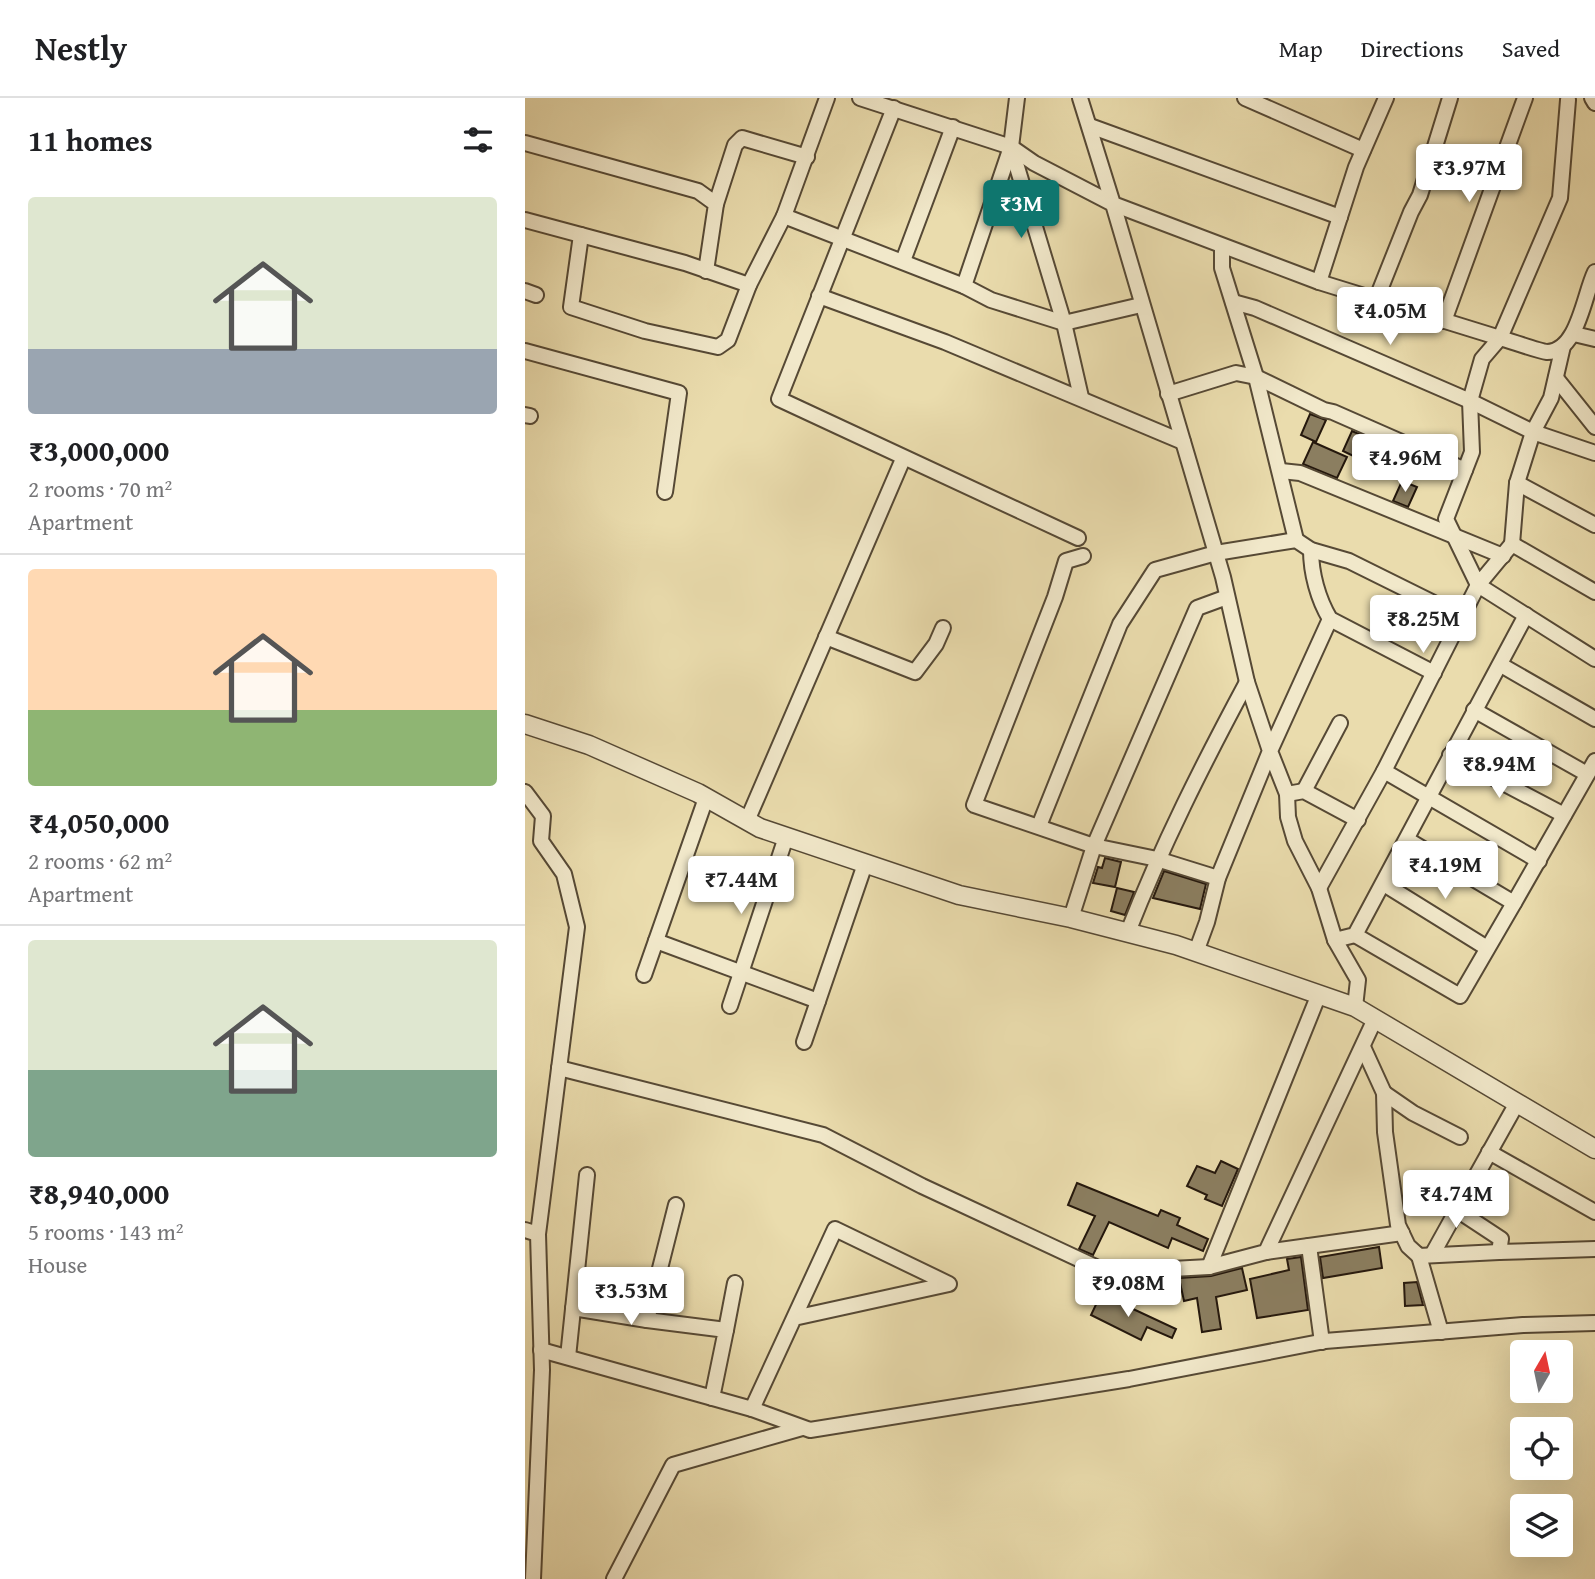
<!DOCTYPE html>
<meta charset="utf-8">
<style>
:root{--surface:#fff;--page:#f2f2f2;--text:#202124;--muted:#757577;--line:#e0e0e0;--accent:#0f766e}
body{margin:0;font-family:"Gentium Book Plus",serif;background:var(--page);color:var(--text);height:100vh;display:flex;flex-direction:column;font-size:26px;white-space:nowrap}
*{box-sizing:border-box;margin:0}
p{font-size:23px;color:var(--muted)}
.icon{flex:none;width:38px;height:38px;fill:none;stroke:currentColor;stroke-width:2;stroke-linecap:round;stroke-linejoin:round}
.map{position:relative;flex:1;overflow:hidden}
.panel{display:flex;flex-direction:column;background:var(--surface);width:525px}
.panel>*{flex:none}
.needle{width:46px;rotate:9deg}
.tools{position:absolute;left:985px;top:1242px;display:grid;gap:14px}
.tools a{display:grid;place-items:center;width:63px;height:63px;border-radius:7px;background:var(--surface);box-shadow:0 7px 28px #0002;font-size:35px}
.price{position:absolute;translate:-50% -60px;padding:0 16px;border-radius:7px;background:#fff;color:#222;font-size:23px;line-height:46px;filter:drop-shadow(0 2px 4px #0008)}
.price::after{content:'';position:absolute;left:50%;top:42px;width:21px;height:16px;margin-left:-10px;background:inherit;clip-path:polygon(0 0,100% 0,50% 100%)}
.price.current{background:var(--accent);color:#fff}
ul{padding:0;list-style:none}
li{display:grid;align-content:center;gap:14px;height:371px;padding:0 28px}
li+li{border-top:2px solid var(--line)}
li span{display:grid;place-items:center;height:217px;border-radius:7px;color:#555}
li>.icon{margin-inline-start:auto}
span .icon{width:126px;height:126px;fill:#fffc;stroke-width:1}
li b{font-size:30px}
h2{display:flex;justify-content:space-between;align-items:center;height:84px;padding:0 28px;font-size:30px}
header{display:flex;align-items:center;gap:42px;box-sizing:border-box;height:98px;padding:0 35px;background:var(--surface);border-bottom:2px solid var(--line)}
header strong{font-size:33px}
nav{display:flex;gap:38px;margin-inline-start:auto;font-size:24px}
main{display:flex;flex:1;min-height:0}
.map>svg:first-child{display:block}
.building{fill:#8b7e60;stroke:#25180d;stroke-width:2}
.lines{fill:none;stroke-linecap:round;stroke-linejoin:round}
.minor-casing{stroke:#564935;stroke-width:18}
.tertiary-casing{stroke:#564935;stroke-width:21}
.minor{stroke:#f1e8ca;stroke-width:14}
.tertiary{stroke:#f1e8ca;stroke-width:18}
</style>
<header>
<strong>Nestly</strong>
<nav><a>Map</a><a>Directions</a><a>Saved</a></nav>
</header>
<main>
<section class="panel">
<h2>11 homes<svg class="icon" aria-label="filters" viewBox="0 0 24 24"><path d="M4 7h16M4 17h16"/><circle cx="9" cy="7" r="2"/><circle cx="15" cy="17" r="2"/></svg></h2>
<ul>
<li><span style="background:linear-gradient(#dfe7d0 70%,#9aa5b1 0)"><svg class="icon" aria-label="home" viewBox="0 0 24 24"><path d="M3 11l9-7 9 7M6 9v11h12V9"/></svg></span><div><b>₹3,000,000</b><p>2 rooms · 70 m²</p><p>Apartment</p></div></li>
<li><span style="background:linear-gradient(#ffd9b3 65%,#8fb573 0)"><svg class="icon" aria-label="home" viewBox="0 0 24 24"><path d="M3 11l9-7 9 7M6 9v11h12V9"/></svg></span><div><b>₹4,050,000</b><p>2 rooms · 62 m²</p><p>Apartment</p></div></li>
<li><span style="background:linear-gradient(#dfe7d0 60%,#7fa58c 0)"><svg class="icon" aria-label="home" viewBox="0 0 24 24"><path d="M3 11l9-7 9 7M6 9v11h12V9"/></svg></span><div><b>₹8,940,000</b><p>5 rooms · 143 m²</p><p>House</p></div></li>
</ul>
</section>
<div class="map">
<svg width="1070" height="1481" viewBox="0 0 1070 1481">
<rect width="100%" height="100%" fill="#eadcad"/>
<filter id="stains"><feTurbulence type="fractalNoise" baseFrequency=".00286" numOctaves="4"/><feColorMatrix values="0 0 0 0 .2 0 0 0 0 .09 0 0 0 0 .02 0 0 0 .5 -.17"/></filter>
<radialGradient id="worn" r=".72"><stop offset=".6" stop-color="#630" stop-opacity="0"/><stop offset="1" stop-color="#630" stop-opacity=".3"/></radialGradient>
<g class="building">
<path d="M785 316 801 322 791 344 776 337Z"/>
<path d="M827 333 886 359 876 381 818 353Z"/>
<path d="M788 344 822 359 812 380 778 366Z"/>
<path d="M877 383 892 389 883 409 868 403Z"/>
<path d="M580 760 596 764 590 789 568 785 573 769 577 770Z"/>
<path d="M639 773 681 786 675 811 628 800Z"/>
<path d="M592 790 609 794 600 817 586 813Z"/>
<path d="M696 1063 713 1071 697 1108 680 1101 682 1097 662 1088 672 1068 690 1075Z"/>
<path d="M552 1085 633 1118 636 1112 655 1120 652 1127 683 1141 678 1153 647 1140 643 1150 584 1124 568 1157 554 1151 570 1118 543 1107Z"/>
<path d="M854 1149 857 1170 798 1180 795 1159Z"/>
<path d="M776 1159 783 1212 732 1220 725 1181 764 1172 762 1161Z"/>
<path d="M717 1170 722 1192 691 1199 696 1231 677 1234 672 1200 659 1203 654 1180 686 1178Z"/>
<path d="M892 1184 898 1207 880 1208 879 1185Z"/>
<path d="M576 1196 651 1231 647 1240 622 1229 616 1242 566 1217Z"/>
</g>
<g class="lines">
<defs>
<g id="minor">
<path d="M335 0 486 49 492 0"/>
<path d="M555 0 588 106 794 184 975 240 1035 100 1043 2"/>
<path d="M720 0 838 52"/>
<path d="M1067 0 1070 5"/>
<path d="M369 10 254 301 553 440"/>
<path d="M565 28 815 119"/>
<path d="M0 45 173 93 191 106 181 173"/>
<path d="M486 49 509 65 588 106 698 479 722 584 745 653 693 780 682 824 671 854"/>
<path d="M486 49 539 225 556 299"/>
<path d="M191 106 210 47 217 40 282 59"/>
<path d="M259 118 439 188 466 202 539 225 616 207"/>
<path d="M0 122 160 165 224 187"/>
<path d="M56 137 46 209 120 233 193 249 203 242 224 187 259 118 302 0"/>
<path d="M697 148V170L731 279 771 442"/>
<path d="M378 163 428 29"/>
<path d="M1070 174C1059 196 1053 254 1022 254 1013 253 986 243 975 240L957 261 945 303 947 354 921 421 953 487 987 446 1070 494"/>
<path d="M794 184 831 69 861 0"/>
<path d="M439 188 486 49"/>
<path d="M0 193 11 197"/>
<path d="M294 198 420 244 658 344"/>
<path d="M851 202 886 114 895 97 925 0"/>
<path d="M708 204 730 210 945 303 1008 334 1070 355"/>
<path d="M919 223 1000 0"/>
<path d="M1049 236 1070 241"/>
<path d="M0 253 154 295 140 394"/>
<path d="M1031 280 1070 329"/>
<path d="M643 296 711 275 731 279 799 312 808 314 940 372"/>
<path d="M0 317 5 318"/>
<path d="M756 373 775 375 978 458"/>
<path d="M992 385 1070 427"/>
<path d="M987 446 992 385 1008 334 1026 300 1038 248"/>
<path d="M786 452C786 475 793 501 805 521L909 575"/>
<path d="M558 458 541 463 530 499 449 707 569 748 632 761 693 780"/>
<path d="M805 521 745 653 762 696 763 719 770 743 794 790 810 842 833 882 830 909"/>
<path d="M301 539 390 574 411 546 418 530"/>
<path d="M976 567 1070 621"/>
<path d="M949 612 1062 676"/>
<path d="M925 657 1039 717"/>
<path d="M859 673 1014 763"/>
<path d="M779 693 815 625"/>
<path d="M0 694 18 718 16 743 39 776 52 829 13 1136"/>
<path d="M762 696 779 693 833 722"/>
<path d="M222 723 378 361"/>
<path d="M514 728 595 526 630 472 691 455 771 442 786 452 824 463 937 519"/>
<path d="M883 742 989 805 1070 663"/>
<path d="M859 786 962 850"/>
<path d="M794 790 859 673 953 487 1070 561"/>
<path d="M546 820 569 748 672 510 702 499"/>
<path d="M603 834C637 747 678 666 722 584"/>
<path d="M830 837 935 898 989 805"/>
<path d="M810 842 830 837 1001 517"/>
<path d="M131 843 293 903"/>
<path d="M119 877 181 700"/>
<path d="M794 896 684 1169 741 1154 850 921"/>
<path d="M205 908 261 739"/>
<path d="M279 944 340 766"/>
<path d="M838 949 859 995 860 1034 873 1127 883 1148 894 1158 974 1154"/>
<path d="M34 970 298 1037 397 1088 620 1192 638 1187 647 1171 684 1169"/>
<path d="M859 995 888 1015 935 1039"/>
<path d="M992 1005 932 1112 976 1141 974 1154 1070 1151"/>
<path d="M964 1054 1070 1114"/>
<path d="M151 1107 122 1222 201 1232 187 1300"/>
<path d="M0 1132 13 1136 17 1272 8 1481"/>
<path d="M784 1148 797 1244"/>
<path d="M741 1154 877 1135"/>
<path d="M907 1157 932 1112"/>
<path d="M894 1158 916 1234"/>
<path d="M48 1210 122 1222"/>
<path d="M201 1232 210 1185"/>
<path d="M16 1252 227 1311 285 1332 604 1281 800 1243 998 1227 1070 1225"/>
<path d="M43 1259 62 1077"/>
<path d="M227 1311 310 1131 424 1186 269 1220"/>
<path d="M89 1481 148 1367 277 1330"/>
</g>
<path id="tertiary" d="M0 626 64 647 173 695 235 730 434 797 546 820 651 847 830 909 1070 1051"/>
</defs>
<use href="#minor" class="minor-casing"/>
<use href="#tertiary" class="tertiary-casing"/>
<use href="#minor" class="minor"/>
<use href="#tertiary" class="tertiary"/>
</g>
<rect width="100%" height="100%" filter="url(#stains)"/>
<rect width="100%" height="100%" fill="url(#worn)"/>
</svg>
<div class="tools">
<a><svg class="needle" viewBox="-14 -14 28 28"><path d="M0-13l5 13h-10z" fill="#e53935"/><path d="M0 13l5-13h-10z" fill="#757577"/></svg></a>
<a><svg class="icon" aria-label="locate" viewBox="0 0 24 24"><circle cx="12" cy="12" r="6"/><path d="M12 2v4M12 18v4M2 12h4M18 12h4"/></svg></a>
<a><svg class="icon" aria-label="layers" viewBox="0 0 24 24"><path d="M12 4l9 5-9 5-9-5zM3 14l9 5 9-5"/></svg></a>
</div>
<b class="price" style="left:944px;top:106px">₹3.97M</b>
<b class="price current" style="left:496px;top:142px">₹3M</b>
<b class="price" style="left:865px;top:249px">₹4.05M</b>
<b class="price" style="left:880px;top:396px">₹4.96M</b>
<b class="price" style="left:898px;top:557px">₹8.25M</b>
<b class="price" style="left:974px;top:702px">₹8.94M</b>
<b class="price" style="left:920px;top:803px">₹4.19M</b>
<b class="price" style="left:216px;top:818px">₹7.44M</b>
<b class="price" style="left:931px;top:1132px">₹4.74M</b>
<b class="price" style="left:603px;top:1221px">₹9.08M</b>
<b class="price" style="left:106px;top:1229px">₹3.53M</b>
</div>
</main>
